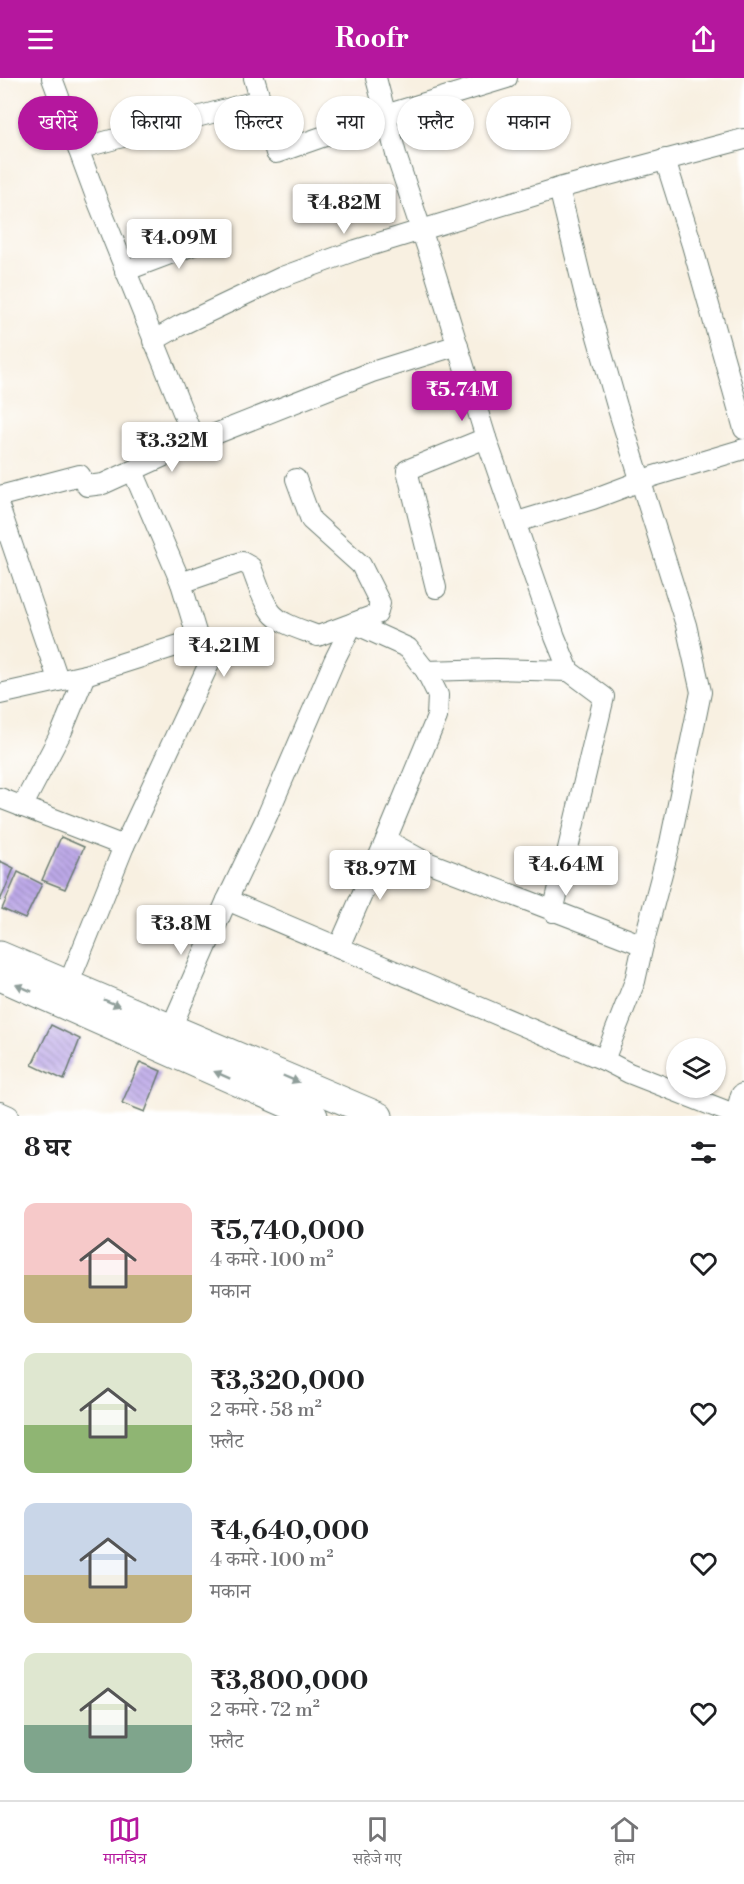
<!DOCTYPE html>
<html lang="hi">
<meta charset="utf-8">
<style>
:root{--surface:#fff;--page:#f2f2f2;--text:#202124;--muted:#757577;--line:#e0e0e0;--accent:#b5179e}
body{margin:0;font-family:"Libre Bodoni","Noto Serif Devanagari",serif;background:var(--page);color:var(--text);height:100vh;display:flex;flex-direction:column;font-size:22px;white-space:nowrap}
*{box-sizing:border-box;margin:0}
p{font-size:20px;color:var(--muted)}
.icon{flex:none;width:33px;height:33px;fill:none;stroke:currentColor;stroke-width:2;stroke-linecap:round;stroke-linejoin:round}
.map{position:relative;height:1038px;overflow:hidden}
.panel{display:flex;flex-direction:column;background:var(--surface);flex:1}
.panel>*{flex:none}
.guide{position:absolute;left:18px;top:18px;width:708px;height:54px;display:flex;gap:12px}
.buttons{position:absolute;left:666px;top:960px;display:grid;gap:12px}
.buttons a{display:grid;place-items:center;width:60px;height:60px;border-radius:50%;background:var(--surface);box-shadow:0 2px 4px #0004;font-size:30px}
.price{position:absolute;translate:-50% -51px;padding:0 14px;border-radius:6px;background:#fff;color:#222;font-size:20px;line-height:39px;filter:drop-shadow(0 2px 3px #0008)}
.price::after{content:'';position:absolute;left:50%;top:36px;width:18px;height:14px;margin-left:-9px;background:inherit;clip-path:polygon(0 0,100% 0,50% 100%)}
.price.on{background:var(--accent);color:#fff}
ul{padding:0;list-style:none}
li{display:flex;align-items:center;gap:18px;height:150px;padding:0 24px}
li span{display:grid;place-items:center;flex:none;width:168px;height:120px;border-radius:12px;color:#555}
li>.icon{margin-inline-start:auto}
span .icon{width:72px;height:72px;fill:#fffc;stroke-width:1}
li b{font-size:26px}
h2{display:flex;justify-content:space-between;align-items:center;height:72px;padding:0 24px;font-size:26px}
.chip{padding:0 21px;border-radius:27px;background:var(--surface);box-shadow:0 2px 4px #0004;font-size:21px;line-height:54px}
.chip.on{background:var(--accent);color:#fff}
header{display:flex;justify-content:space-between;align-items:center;height:78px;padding:0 24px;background:var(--accent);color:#fff;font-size:27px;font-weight:700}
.tabs{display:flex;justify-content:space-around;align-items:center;height:84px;border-top:2px solid var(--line);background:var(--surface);font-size:16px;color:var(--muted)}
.tabs a{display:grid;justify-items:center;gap:3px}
.tabs .on{color:var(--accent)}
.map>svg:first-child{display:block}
.building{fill:url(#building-back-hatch)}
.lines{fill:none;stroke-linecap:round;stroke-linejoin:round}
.street-casing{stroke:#6b7c71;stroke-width:22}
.secondary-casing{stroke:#6b7c71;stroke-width:29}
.street{stroke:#fff;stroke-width:20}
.secondary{stroke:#fff;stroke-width:27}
.oneway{fill:#8f9e9a}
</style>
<header><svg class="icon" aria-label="menu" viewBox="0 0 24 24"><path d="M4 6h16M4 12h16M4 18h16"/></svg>Roofr<svg class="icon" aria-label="share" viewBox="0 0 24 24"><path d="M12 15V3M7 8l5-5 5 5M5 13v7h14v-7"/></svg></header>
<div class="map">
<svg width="744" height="1038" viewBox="0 0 744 1038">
<defs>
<pattern id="building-back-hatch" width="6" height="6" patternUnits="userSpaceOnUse" patternTransform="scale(1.5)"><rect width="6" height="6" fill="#bda9e8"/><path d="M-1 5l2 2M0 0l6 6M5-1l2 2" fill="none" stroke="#998bbd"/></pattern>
</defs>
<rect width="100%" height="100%" fill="#fff"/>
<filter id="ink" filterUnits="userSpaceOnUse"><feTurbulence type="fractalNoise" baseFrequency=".0167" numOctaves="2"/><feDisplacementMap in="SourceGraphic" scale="12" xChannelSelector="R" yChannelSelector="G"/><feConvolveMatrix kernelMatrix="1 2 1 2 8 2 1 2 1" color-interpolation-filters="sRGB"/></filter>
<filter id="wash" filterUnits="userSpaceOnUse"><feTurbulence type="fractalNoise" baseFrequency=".008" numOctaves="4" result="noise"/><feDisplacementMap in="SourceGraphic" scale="24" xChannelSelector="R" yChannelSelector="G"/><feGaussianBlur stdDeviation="1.35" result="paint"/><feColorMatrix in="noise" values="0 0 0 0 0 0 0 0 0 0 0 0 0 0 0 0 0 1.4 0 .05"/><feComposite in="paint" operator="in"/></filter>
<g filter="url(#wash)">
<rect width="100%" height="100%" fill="#f8f0e1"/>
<g id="blocks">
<g class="building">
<path d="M61 759 84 769 65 811 42 802Z"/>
<path d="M0 783 14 790 0 823Z"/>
<path d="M18 794 42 806 25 841 2 831Z"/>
<path d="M51 947 80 961 64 1002 32 987Z"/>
<path d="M140 984 161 993 145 1034 122 1025Z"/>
</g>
</g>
</g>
<g filter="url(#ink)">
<use href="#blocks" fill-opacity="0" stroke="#6b7c71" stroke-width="1.5"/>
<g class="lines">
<defs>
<g id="street">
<path d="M52 0 96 119 195 364 372 294 458 267"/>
<path d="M254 0 276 75 385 37 507 0"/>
<path d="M376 0 397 80 431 181 486 360 555 559 569 593 604 619 553 834"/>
<path d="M78 71 260 22"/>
<path d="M665 81 692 167 744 351"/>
<path d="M125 193 220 157"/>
<path d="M153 263 179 248 282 199 356 172 559 110"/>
<path d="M133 393 181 505"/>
<path d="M0 418 80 397 87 408 103 406 195 364"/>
<path d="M0 431 58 601"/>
<path d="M517 444 593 421 654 398 744 371"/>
<path d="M436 510 407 392 486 360"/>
<path d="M198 561 181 505 242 484 251 489C257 503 261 521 271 534 281 547 304 552 318 558L377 536 380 525 361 487 311 442 296 401"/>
<path d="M426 593 438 617 437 639 386 762 422 782 643 867 635 903 604 982 629 995 739 1038"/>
<path d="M0 616 85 597 198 561 208 588 124 768 64 917"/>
<path d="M0 720 124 768"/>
<path d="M22 729 62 653 85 597"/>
<path d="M227 822 604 982"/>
<path d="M643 867 670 765 701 614 686 547 617 328 584 213 559 110 744 61"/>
<path d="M339 869 386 762"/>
<path d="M171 950 227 822 268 736 334 583 353 545 408 570 426 593 495 591 569 593"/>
<path d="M0 1034 9 1038"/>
</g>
<g id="secondary">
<path d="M0 877 379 1038"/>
<path d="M0 899 314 1038"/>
<path d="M739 1038 744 1019"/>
</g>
</defs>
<use href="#street" class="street-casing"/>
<use href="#secondary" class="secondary-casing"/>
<use href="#street" class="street"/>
<use href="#secondary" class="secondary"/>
</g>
<defs><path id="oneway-solid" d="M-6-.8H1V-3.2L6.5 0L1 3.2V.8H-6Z" transform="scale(1.5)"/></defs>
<g class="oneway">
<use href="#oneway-solid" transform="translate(24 910) rotate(-156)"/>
<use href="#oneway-solid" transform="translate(112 925) rotate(23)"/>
<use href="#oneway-solid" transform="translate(222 997) rotate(-156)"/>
<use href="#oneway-solid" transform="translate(291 1001) rotate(23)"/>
</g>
</g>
</svg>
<div class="buttons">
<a><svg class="icon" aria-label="layers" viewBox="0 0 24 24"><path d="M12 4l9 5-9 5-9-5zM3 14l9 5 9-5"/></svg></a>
</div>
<b class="price" style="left:344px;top:157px">₹4.82M</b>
<b class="price" style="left:179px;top:192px">₹4.09M</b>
<b class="price on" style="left:462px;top:344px">₹5.74M</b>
<b class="price" style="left:172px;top:395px">₹3.32M</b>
<b class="price" style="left:224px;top:600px">₹4.21M</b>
<b class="price" style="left:566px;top:819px">₹4.64M</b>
<b class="price" style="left:380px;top:823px">₹8.97M</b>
<b class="price" style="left:181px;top:878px">₹3.8M</b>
<div class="guide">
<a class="chip on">खरीदें</a>
<a class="chip">किराया</a>
<a class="chip">फ़िल्टर</a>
<a class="chip">नया</a>
<a class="chip">फ़्लैट</a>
<a class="chip">मकान</a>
</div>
</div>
<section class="panel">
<h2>8 घर<svg class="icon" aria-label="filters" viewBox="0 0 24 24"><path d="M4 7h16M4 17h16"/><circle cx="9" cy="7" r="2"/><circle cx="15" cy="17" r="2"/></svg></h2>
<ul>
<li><span style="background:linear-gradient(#f6c9c9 60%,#c2b280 0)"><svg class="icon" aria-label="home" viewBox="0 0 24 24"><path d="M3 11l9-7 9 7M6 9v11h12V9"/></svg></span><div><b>₹5,740,000</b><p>4 कमरे · 100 m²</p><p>मकान</p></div><svg class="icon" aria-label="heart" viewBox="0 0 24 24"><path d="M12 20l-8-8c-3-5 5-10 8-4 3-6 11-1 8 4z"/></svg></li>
<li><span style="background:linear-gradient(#dfe7d0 60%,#8fb573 0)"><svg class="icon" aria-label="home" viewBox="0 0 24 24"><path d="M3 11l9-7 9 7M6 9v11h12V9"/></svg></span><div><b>₹3,320,000</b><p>2 कमरे · 58 m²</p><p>फ़्लैट</p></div><svg class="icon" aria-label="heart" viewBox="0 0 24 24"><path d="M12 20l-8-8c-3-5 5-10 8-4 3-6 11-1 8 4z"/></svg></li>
<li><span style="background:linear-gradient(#c9d6e8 60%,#c2b280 0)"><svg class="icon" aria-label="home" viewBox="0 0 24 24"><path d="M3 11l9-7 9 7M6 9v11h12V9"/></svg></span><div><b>₹4,640,000</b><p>4 कमरे · 100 m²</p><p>मकान</p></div><svg class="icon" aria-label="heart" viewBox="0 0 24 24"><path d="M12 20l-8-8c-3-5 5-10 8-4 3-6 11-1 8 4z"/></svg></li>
<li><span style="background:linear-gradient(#dfe7d0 60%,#7fa58c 0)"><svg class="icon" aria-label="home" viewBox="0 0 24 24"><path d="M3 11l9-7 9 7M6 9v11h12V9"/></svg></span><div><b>₹3,800,000</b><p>2 कमरे · 72 m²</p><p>फ़्लैट</p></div><svg class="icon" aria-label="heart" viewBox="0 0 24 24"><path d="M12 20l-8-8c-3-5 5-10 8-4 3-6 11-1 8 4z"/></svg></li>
</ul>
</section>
<nav class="tabs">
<a class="on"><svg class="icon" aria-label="map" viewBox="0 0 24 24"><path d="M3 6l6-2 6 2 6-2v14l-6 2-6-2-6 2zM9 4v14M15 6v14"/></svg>मानचित्र</a>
<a><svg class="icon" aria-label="saved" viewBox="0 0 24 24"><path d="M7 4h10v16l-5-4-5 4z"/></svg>सहेजे गए</a>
<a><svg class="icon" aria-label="home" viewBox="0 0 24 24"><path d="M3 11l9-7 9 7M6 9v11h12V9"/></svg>होम</a>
</nav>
